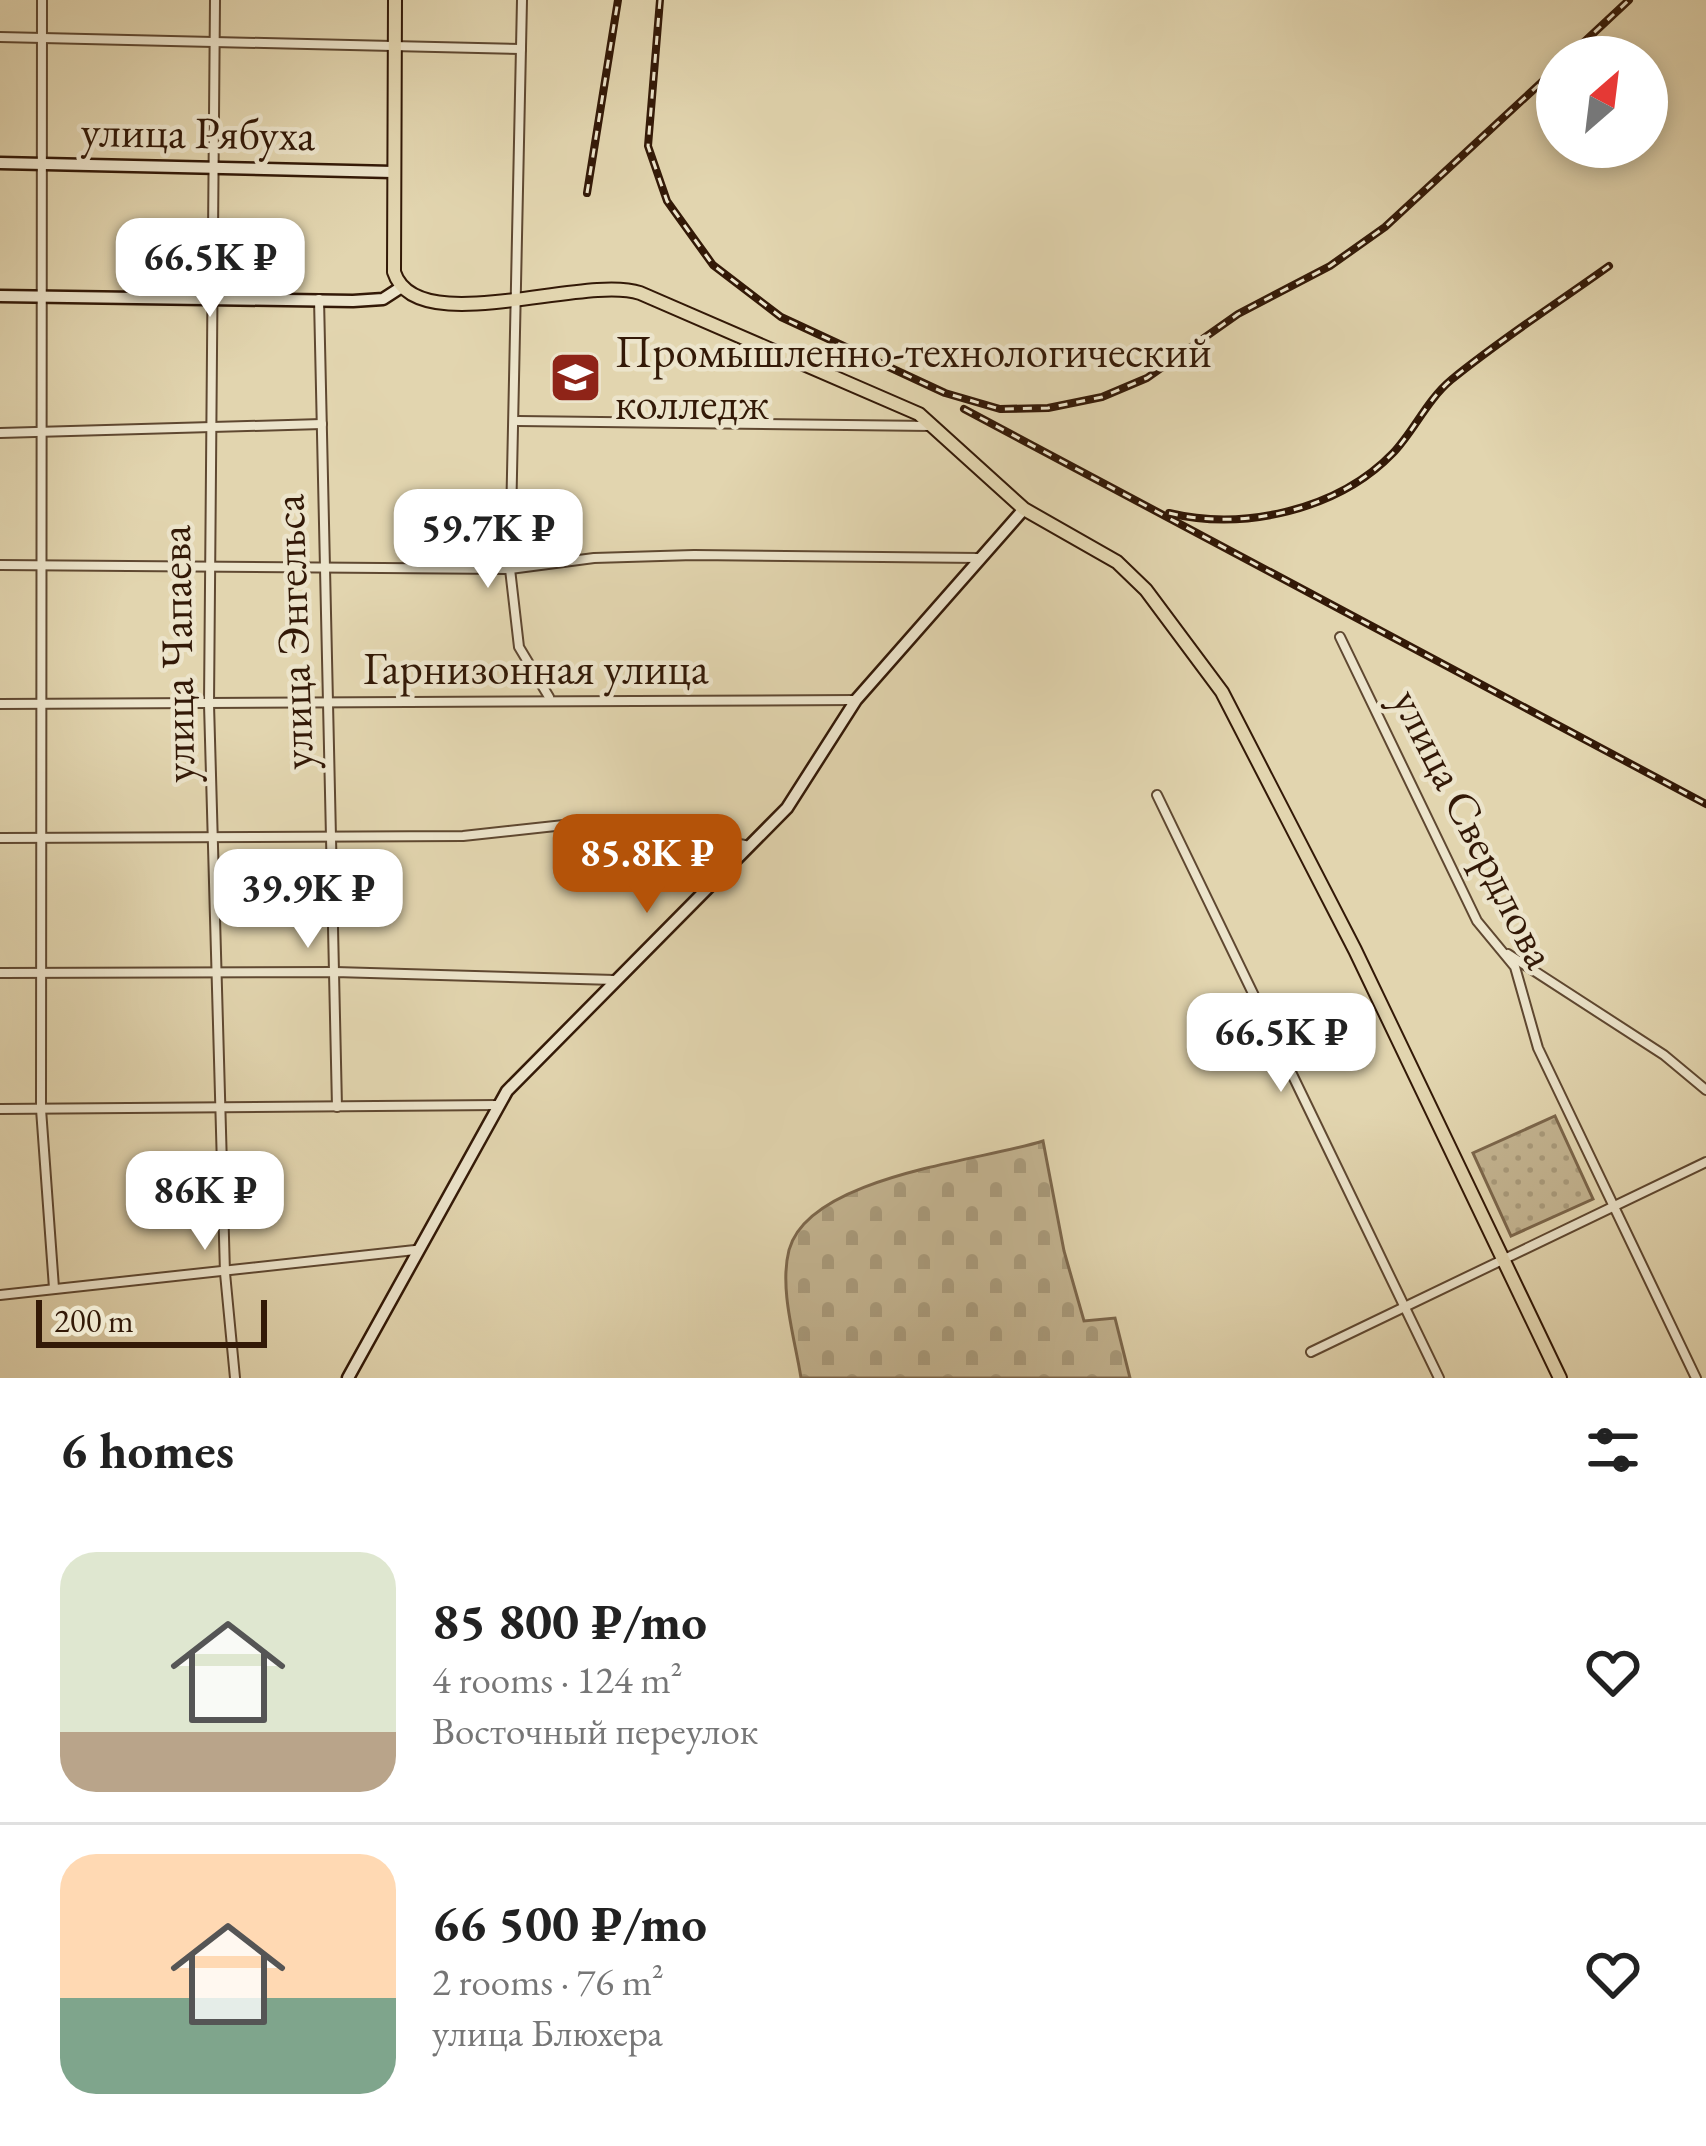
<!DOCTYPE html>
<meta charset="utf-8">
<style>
:root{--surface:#fff;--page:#f2f2f2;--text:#222;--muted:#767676;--line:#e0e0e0;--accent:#b45309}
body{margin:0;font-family:"EB Garamond",serif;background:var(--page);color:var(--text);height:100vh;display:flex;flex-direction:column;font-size:45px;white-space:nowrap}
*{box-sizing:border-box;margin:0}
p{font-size:39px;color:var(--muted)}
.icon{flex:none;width:66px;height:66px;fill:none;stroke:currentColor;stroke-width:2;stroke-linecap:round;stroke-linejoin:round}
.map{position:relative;height:1378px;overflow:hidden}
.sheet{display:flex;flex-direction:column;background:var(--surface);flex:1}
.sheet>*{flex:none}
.needle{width:78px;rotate:28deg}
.tools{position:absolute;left:1536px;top:36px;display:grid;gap:24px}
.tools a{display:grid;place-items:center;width:132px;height:132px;border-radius:50%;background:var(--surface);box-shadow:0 6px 18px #0003;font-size:60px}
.scale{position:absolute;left:36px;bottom:30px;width:231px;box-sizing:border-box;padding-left:12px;border:6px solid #331907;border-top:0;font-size:33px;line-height:42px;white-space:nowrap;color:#331907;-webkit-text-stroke:9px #ece4cb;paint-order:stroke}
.price{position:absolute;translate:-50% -102px;padding:0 27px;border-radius:24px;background:#fff;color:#222;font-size:39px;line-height:78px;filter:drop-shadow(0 3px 6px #0008)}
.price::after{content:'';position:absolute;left:50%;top:72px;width:36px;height:27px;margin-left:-18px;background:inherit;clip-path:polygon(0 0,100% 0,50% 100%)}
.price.active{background:var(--accent);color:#fff}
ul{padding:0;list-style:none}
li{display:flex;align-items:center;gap:36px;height:300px;padding:0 60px}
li+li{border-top:3px solid var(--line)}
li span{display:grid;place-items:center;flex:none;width:336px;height:240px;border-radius:36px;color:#555}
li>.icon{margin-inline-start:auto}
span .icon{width:144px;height:144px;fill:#fffc;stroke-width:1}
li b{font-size:51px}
h2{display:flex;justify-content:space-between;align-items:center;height:144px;padding:0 60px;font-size:51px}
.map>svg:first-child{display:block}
.cemetery{fill:url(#cemetery-stones);stroke:#7c674c;stroke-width:3}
.park{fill:url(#park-dots);stroke:#7c674c;stroke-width:3}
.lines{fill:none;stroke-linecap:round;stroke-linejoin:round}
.street-casing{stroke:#5f4831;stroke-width:12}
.secondary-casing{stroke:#331907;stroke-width:15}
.primary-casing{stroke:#331907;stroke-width:16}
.street{stroke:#ece4cb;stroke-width:8}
.secondary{stroke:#ece4cb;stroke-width:10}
.primary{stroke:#e2d5af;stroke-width:12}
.rail-casing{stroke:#331907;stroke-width:8}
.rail{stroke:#ece4cb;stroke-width:3;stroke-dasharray:9;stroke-linecap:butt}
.labels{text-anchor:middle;stroke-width:9;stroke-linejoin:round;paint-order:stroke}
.street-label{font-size:45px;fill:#331907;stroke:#ece4cb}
.poi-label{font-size:45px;fill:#331907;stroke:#ece4cb;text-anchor:start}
</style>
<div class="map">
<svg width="1706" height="1378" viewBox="0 0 1706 1378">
<defs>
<pattern id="cemetery-stones" width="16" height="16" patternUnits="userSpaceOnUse" patternTransform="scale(3)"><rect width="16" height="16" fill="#c4b592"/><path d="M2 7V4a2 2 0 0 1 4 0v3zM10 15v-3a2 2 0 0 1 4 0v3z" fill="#a99b7c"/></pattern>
<pattern id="park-dots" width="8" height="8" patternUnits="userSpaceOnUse" patternTransform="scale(3)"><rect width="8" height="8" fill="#c4b592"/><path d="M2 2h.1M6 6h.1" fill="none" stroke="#a99b7c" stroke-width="1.8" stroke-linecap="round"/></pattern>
</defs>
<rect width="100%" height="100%" fill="#e2d5af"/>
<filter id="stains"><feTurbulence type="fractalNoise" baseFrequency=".00167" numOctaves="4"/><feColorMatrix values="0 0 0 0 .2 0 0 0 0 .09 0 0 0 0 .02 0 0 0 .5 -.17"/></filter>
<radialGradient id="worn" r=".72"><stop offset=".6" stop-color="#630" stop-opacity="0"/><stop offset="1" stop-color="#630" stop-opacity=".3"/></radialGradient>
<path class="cemetery" d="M1043 1141 1064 1251 1084 1321 1115 1318 1130 1378H801C795 1339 779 1289 789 1250 809 1176 980 1161 1043 1141Z"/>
<path class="park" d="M1555 1116 1593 1199 1511 1236 1473 1153Z"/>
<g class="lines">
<defs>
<g id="street">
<path d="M42 0 41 1109 54 1288"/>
<path d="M215 0 209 704 225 1273 235 1378"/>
<path d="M522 0 510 569 519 647 549 697"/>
<path d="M0 37 521 49"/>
<path d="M319 299 337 1107"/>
<path d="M518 421 930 426"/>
<path d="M0 433 322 424"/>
<path d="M0 565 510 569 594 558 694 555 979 558"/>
<path d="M1340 637 1477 921 1515 967 1538 1048 1696 1378"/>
<path d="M0 704 855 700"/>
<path d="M1157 795 1439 1378"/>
<path d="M0 838 463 836 601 821 745 845"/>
<path d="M1508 954 1664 1055 1706 1090"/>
<path d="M0 973 335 972 615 980"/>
<path d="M0 1109 498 1105"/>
<path d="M0 1295 415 1250"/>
<path d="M1311 1352 1706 1162"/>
</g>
<g id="secondary">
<path d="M0 163 393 172"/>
<path d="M0 296 353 301 383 299 400 288"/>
<path d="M348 1378 507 1091 787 808 856 700 1024 509"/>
</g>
<path id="primary" d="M395 0 394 272C416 341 583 274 640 293L919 414 1024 509 1117 562 1146 590 1222 692 1355 950 1560 1378"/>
</defs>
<use href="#street" class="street-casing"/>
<use href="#secondary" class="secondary-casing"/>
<use href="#primary" class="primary-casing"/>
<use href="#street" class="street"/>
<use href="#secondary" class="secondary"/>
<use href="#primary" class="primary"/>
<defs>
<g id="rail">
<path d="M660 0 648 146 667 201 713 265 781 317 945 393 1000 409 1048 408 1102 397 1147 378 1238 314 1330 266 1385 227 1557 68"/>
<path d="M1568 57 1629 0"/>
<path d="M587 193 618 0"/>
<path d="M964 409 1706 804"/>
<path d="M1169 513C1244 531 1338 510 1393 453 1414 431 1427 400 1451 380 1501 339 1556 304 1609 266"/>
</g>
</defs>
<use href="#rail" class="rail-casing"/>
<use href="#rail" class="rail"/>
</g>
<defs>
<symbol id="university-square" viewBox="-11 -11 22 22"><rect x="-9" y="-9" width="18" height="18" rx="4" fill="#8f2418" stroke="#ece4cb"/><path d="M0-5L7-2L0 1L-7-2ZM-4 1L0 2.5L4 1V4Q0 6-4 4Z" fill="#fff"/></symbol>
</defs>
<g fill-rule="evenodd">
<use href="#university-square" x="546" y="348" width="59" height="59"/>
</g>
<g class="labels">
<g class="street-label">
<text transform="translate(198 132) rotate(1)" y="16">улица Рябуха</text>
<text transform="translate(292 632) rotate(-92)" y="16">улица Энгельса</text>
<text transform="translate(176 654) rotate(-91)" y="16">улица Чапаева</text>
<text x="536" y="684">Гарнизонная улица</text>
<text transform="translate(1475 828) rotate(63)" y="16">улица Свердлова</text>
</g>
<g class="poi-label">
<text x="615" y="367">Промышленно-технологический<tspan x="615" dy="52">колледж</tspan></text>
</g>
</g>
<rect width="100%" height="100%" filter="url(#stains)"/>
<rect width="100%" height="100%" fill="url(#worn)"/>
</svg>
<div class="tools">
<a><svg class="needle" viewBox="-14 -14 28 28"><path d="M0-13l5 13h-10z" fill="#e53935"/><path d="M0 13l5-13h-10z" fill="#767676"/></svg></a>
</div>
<div class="scale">200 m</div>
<b class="price" style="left:210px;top:320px">66.5K ₽</b>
<b class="price" style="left:488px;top:591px">59.7K ₽</b>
<b class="price active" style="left:647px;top:916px">85.8K ₽</b>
<b class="price" style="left:308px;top:951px">39.9K ₽</b>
<b class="price" style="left:1281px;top:1095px">66.5K ₽</b>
<b class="price" style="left:205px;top:1253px">86K ₽</b>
</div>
<section class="sheet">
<h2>6 homes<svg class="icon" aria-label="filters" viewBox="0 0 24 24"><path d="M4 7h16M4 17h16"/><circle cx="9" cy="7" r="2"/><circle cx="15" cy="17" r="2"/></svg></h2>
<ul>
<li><span style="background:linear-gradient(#dfe7d0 75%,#b9a48a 0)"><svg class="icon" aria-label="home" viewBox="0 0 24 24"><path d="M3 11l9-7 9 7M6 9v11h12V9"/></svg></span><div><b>85 800 ₽/mo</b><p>4 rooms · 124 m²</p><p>Восточный переулок</p></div><svg class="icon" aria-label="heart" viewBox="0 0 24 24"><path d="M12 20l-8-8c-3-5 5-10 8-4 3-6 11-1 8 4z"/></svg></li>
<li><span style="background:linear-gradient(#ffd9b3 60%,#7fa58c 0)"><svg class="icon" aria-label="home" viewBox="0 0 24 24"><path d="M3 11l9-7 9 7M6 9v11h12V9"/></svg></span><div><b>66 500 ₽/mo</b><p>2 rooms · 76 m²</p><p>улица Блюхера</p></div><svg class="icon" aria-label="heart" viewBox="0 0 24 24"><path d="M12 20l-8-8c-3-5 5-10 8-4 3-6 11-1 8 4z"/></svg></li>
</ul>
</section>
